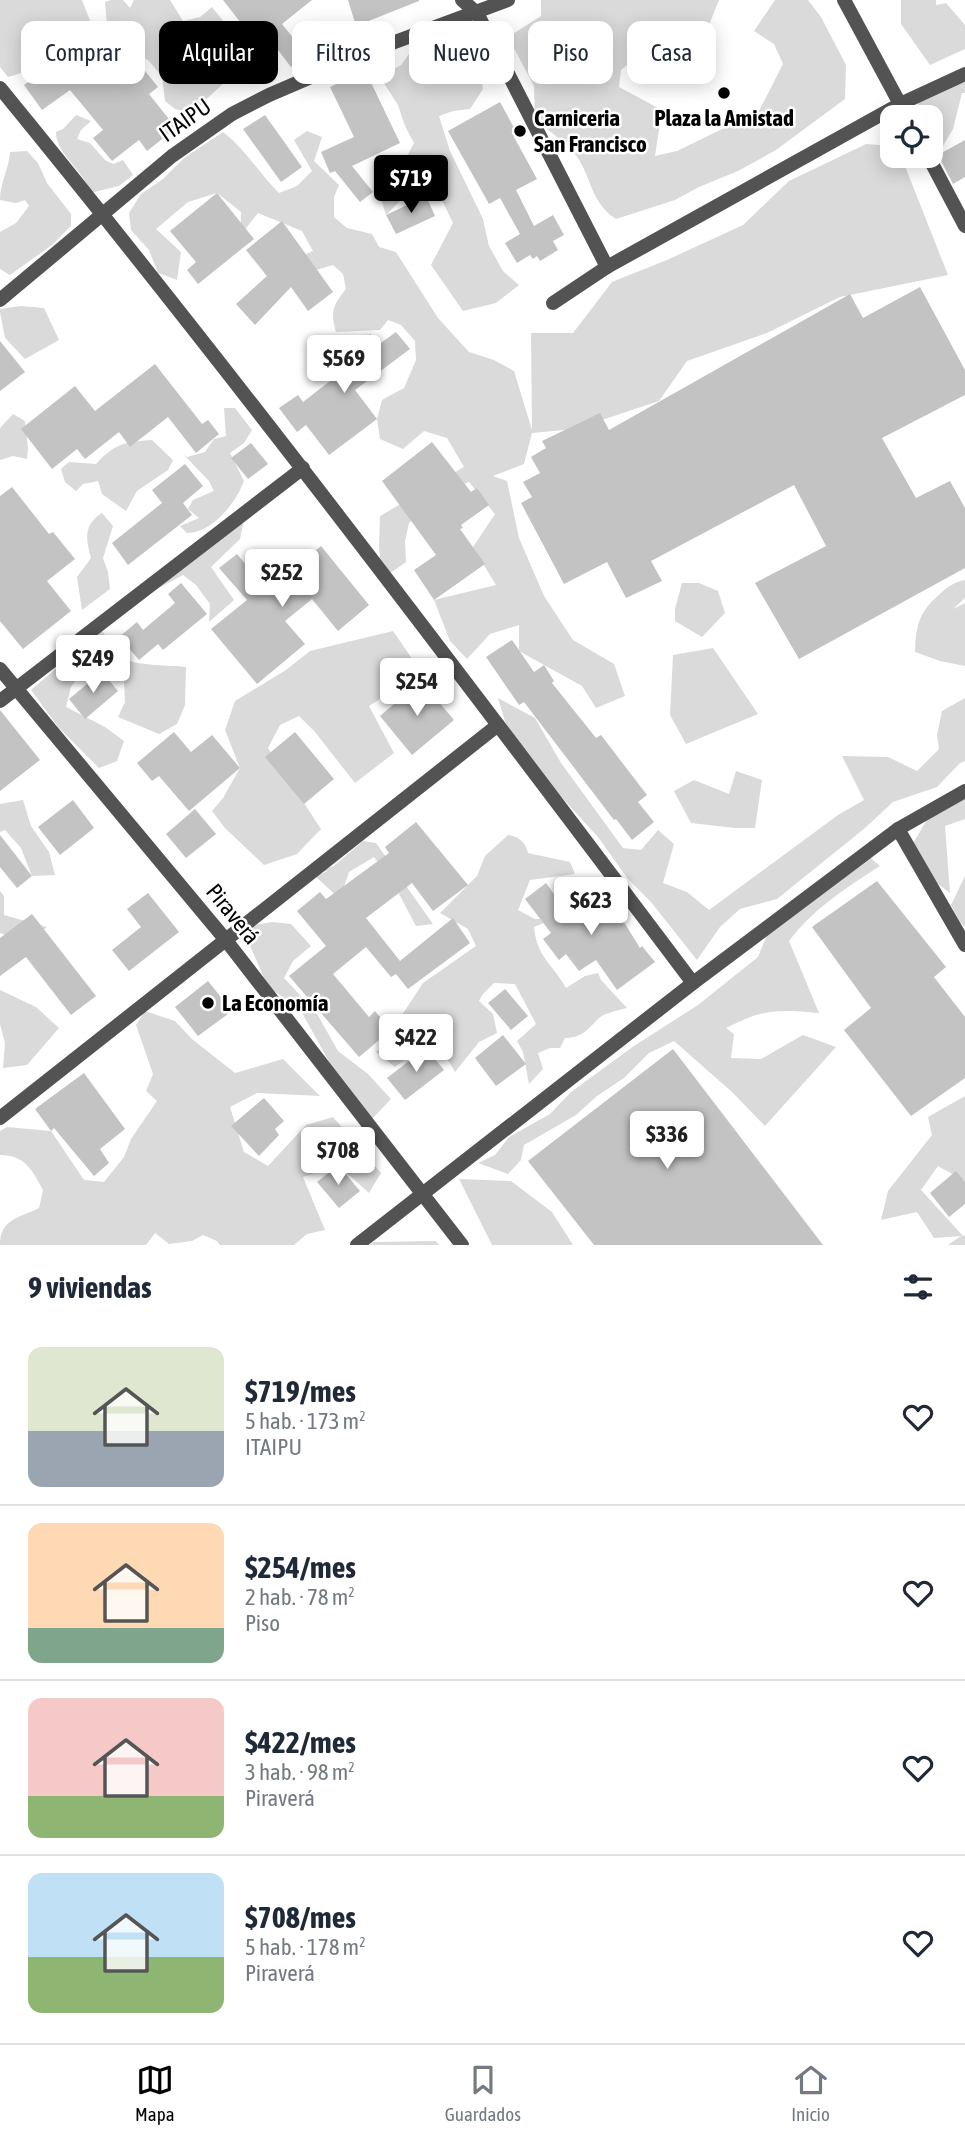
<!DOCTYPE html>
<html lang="es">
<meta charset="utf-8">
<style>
:root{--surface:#fff;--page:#f2f2f3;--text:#1f2937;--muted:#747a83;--line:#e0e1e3;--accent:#000}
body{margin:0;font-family:"Asap Condensed",sans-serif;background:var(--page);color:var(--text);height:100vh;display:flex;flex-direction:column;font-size:26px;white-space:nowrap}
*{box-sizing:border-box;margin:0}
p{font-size:23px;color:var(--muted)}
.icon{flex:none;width:38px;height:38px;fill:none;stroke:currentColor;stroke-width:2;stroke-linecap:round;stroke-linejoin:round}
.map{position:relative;height:1245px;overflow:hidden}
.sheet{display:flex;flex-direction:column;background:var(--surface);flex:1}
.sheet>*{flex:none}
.hud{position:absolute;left:21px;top:21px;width:924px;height:63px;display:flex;gap:14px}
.tools{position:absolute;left:880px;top:105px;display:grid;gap:14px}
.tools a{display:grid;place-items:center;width:63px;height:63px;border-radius:14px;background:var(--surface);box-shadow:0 4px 18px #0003;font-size:35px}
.price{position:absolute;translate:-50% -60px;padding:0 16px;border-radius:7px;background:#fff;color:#222;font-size:23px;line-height:46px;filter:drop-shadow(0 2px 4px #0008)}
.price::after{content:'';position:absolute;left:50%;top:42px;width:21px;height:16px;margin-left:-10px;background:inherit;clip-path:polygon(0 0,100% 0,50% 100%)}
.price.selected{background:var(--accent);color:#fff}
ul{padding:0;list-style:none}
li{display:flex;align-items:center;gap:21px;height:175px;padding:0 28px}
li+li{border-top:2px solid var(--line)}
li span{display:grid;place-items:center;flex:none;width:196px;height:140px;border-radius:14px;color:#555}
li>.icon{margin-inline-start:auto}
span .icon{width:84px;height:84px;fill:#fffc;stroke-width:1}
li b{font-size:30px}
h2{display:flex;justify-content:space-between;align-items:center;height:84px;padding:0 28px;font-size:30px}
.tag{padding:0 24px;border-radius:14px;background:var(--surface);box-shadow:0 4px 18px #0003;font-size:24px;line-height:63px}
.tag.selected{background:var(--accent);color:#fff}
.tab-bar{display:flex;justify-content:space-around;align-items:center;height:98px;border-top:2px solid var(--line);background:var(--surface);font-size:19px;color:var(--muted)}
.tab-bar a{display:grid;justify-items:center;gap:4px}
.tab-bar .selected{color:var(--accent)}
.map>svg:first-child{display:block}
.green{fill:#dadada}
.building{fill:#c3c3c3}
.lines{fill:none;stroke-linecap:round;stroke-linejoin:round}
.minor{stroke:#535353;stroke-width:14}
.poi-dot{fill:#000;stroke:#fff;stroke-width:2.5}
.labels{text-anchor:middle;stroke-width:5;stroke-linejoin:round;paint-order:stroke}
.poi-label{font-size:23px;font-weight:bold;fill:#000;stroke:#fff;text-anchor:start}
.street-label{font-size:23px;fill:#000;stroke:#fff}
</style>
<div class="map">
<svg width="965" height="1245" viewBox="0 0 965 1245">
<rect width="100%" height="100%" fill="#fff"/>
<g class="green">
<path d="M0 0H82L91 23 90 34 70 52 54 53 36 63 32 70 8 77 0 67Z"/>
<path d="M111 0H123L130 8 134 0H170L183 21 200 17 212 7 247 51 268 50 260 71 227 80 198 107 186 112 175 109 165 101 162 76 149 61 117 39 107 26 105 2Z"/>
<path d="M541 0H719L705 35 648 58 633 60 621 70 619 87 662 110 655 156 677 151 759 111 783 64 774 44 754 31 775 0H808L821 17 846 65 845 99 776 150 738 171 699 187 675 200 616 219C589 202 591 172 574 153 563 140 548 130 535 120L534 86 508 37 541 16Z"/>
<path d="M901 0H936V5L946 3 965 25V49L930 65 901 24Z"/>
<path d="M456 33C470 49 480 68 483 89L470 109 453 111 439 116 450 151 483 219 489 246 503 271 519 285 496 303 463 311 431 265 453 223 440 196 423 178 386 215 376 182 405 160 414 143 405 126 398 105 380 77 401 65 409 54 443 46Z"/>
<path d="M965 82V93H962L953 129 937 156 931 144V117H920L917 96Z"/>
<path d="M76 115 91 121 81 130 77 139 90 143 105 160 113 164 123 160 133 175 119 186 90 193C83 168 56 155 56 132L63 129Z"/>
<path d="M307 131 322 137 314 161 339 185 334 197V217L347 228 372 234 379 247 396 252 438 318 469 352 494 360 514 371 532 430 531 333H573L612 282 667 260 743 225 789 181 866 144 892 146V156H901L948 275 840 297 767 333 687 361 659 401 575 429 532 433 524 464 493 476 507 481 519 538 544 596 573 640 614 664 625 696 596 708 582 686 519 651V625L490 634 467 659 450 641 434 600 496 585 473 547 495 514 469 482 441 494 409 523 405 541 406 562 382 579 379 547 380 516 464 467 447 438 424 431 403 449 380 439 377 419 382 400 404 388 416 360 415 341 401 325 388 320 380 330 336 332C330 312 333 305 346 289L343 274 333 265 273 283 264 273 313 251 302 231 258 213 243 232 240 245 241 212 217 193 188 202 156 229 181 252 177 280 158 273 149 250 131 230 129 213 141 194 163 179 184 158 223 132C245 149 259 173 279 193L297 186 312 171 294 140Z"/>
<path d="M27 151 38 163 47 183 71 214V226L52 245 10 275 0 269V232L16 223 29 206 25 200 16 203 0 200C0 182 9 169 10 152Z"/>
<path d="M21 306 44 308 59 340 25 359 5 338 0 312V309Z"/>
<path d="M224 408H235L252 430 244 443 230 453 244 481C236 503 212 533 187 533L180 526 199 518 188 509 193 500 214 491 209 481 184 455 187 457 205 452 214 439 226 436Z"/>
<path d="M13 414 25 421 28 448 27 459 13 456 0 460V428Z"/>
<path d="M152 440 173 460 168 470 137 491 126 511 102 494 98 481 83 484 76 491 65 482 61 469 69 462 96 464C115 443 125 442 152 440Z"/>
<path d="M102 513 113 526 103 558 108 572 110 589 82 610 77 577 91 558C86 539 83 525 102 513Z"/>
<path d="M244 520 240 539 211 567 234 600 209 622 210 604 196 585 183 575 155 590Z"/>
<path d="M965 580V598L953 609 965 603V666L940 661 915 652C916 624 919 612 941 593 949 586 954 582 965 580Z"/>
<path d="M682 583H699L718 591 725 613 702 637 675 621V609Z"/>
<path d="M101 630C108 638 117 654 126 659 137 666 171 665 186 667L185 705 177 724 159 734 118 717 125 702 124 681 108 666 87 664 71 687 66 707 105 727 124 741 117 761 99 768 59 728 31 690Z"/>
<path d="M393 631 422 673 369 706 394 753 355 783 315 732 299 716 280 725 268 748 321 829 297 854 264 865 225 828 212 811 223 798 240 768 225 730 235 701 286 670 310 651Z"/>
<path d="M713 648 758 714 686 744 670 715 673 655Z"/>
<path d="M498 698 535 718 561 763 623 848 641 850 658 830 674 844 663 883 687 892 709 910 838 815 864 800 842 756 888 757 917 771 939 749 937 735 942 711 965 698V761L960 763 937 787 893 802 865 828 777 899 740 909 720 927 697 960 651 902 628 879 598 837 554 789 507 728Z"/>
<path d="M736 771 762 780 755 828H735L691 823 674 791 694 780 729 794Z"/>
<path d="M965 795V819L945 826 950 893 934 881 912 845 931 813Z"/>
<path d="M23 800 31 826 49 852 55 875 32 876 21 848 5 830 0 832V804Z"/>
<path d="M508 835C519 836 526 843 528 853L570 862 575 874 530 880 518 910 535 919H553L534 927C537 958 552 963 566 988L585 976 598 973 601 980 627 1008C619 1010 605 1013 599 1018 588 1029 582 1038 565 1038L560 1048H550L538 1053 543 1069 529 1084 523 1052 517 1041 536 1024 515 984 494 983 483 994 479 1001 493 1014 497 1033 479 1042 455 1072 443 1052 427 1043 395 1067 376 1052 390 1041 400 1018 423 983 476 946 468 929 440 913 477 876 485 856Z"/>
<path d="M363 841 376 843 433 924 416 926 397 890 374 857 349 872 340 899 315 876 328 871 307 875 334 866Z"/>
<path d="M866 854 880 866C846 888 814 908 789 941L819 1013C778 1009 763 1009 726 1028L734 1034 731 1058 761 1059 803 1035 836 1047 765 1126 732 1092 674 1041 649 1053 624 1078 597 1096 576 1115 524 1145 521 1160 508 1174 478 1163 495 1155 509 1137 550 1114 571 1092 634 1046 698 1005 758 957 769 930Z"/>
<path d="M965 876V927L960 922 951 905Z"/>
<path d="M0 891 4 896V915L47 927 27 943 0 933Z"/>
<path d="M272 922 291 924 311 946 293 961 284 978 316 1012 338 1051 368 1074 391 1099 372 1119 333 1069 300 1009 268 987 242 927Z"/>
<path d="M0 990 36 1007 59 1028 27 1065 3 1068 5 1043 0 1024Z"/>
<path d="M145 1011 175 1021 192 1039 235 1073 283 1059 320 1096 257 1093 230 1107 244 1152 268 1166 306 1125 333 1117 381 1173 369 1193 338 1165 303 1177 325 1230 307 1234 294 1245H220L217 1241 203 1235 192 1241 169 1244 155 1233 146 1245H0C0 1219 19 1218 39 1208L43 1190C32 1170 25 1155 0 1155V1131L7 1127 51 1131 84 1180 104 1182 124 1157 131 1139 157 1101 146 1091 153 1074 136 1025Z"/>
<path d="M965 1096V1181L938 1166 921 1190 963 1236 965 1235V1245H948L961 1236 934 1238 917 1212 881 1220 888 1191 932 1135 928 1117Z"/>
<path d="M459 1179 511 1181 552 1212 573 1245H492Z"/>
<path d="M436 1241 439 1245H370L374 1242Z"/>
</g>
<g class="building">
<path d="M223 0H312L282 24 306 54 291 67 268 37 258 45Z"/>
<path d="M348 0H419V1L356 26Z"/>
<path d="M80 44 102 74 128 54 139 68 141 66 158 87 149 94 176 128 147 151 139 140 112 161 93 138 103 130 70 90 42 110 24 85Z"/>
<path d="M365 70 400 143 352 166 373 192 360 202 335 171 330 173 321 152 354 137 330 87Z"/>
<path d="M500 102 518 135 514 137 537 179 516 190 534 226 553 215 564 235 553 241 558 250 540 261 537 256 533 259 530 255 517 263 505 243 520 234 500 198 489 204 448 131Z"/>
<path d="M265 115 302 167 281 182 243 129Z"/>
<path d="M965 140V177L953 184 938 155Z"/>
<path d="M217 193 254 239 198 284 187 270 196 262 170 231Z"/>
<path d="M426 196 435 216 396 234 386 215Z"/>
<path d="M282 221 333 292 308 311 291 287 255 325 236 304 267 276 246 250Z"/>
<path d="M920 287 965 370V395L882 438 916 498 950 481 965 508V568L799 659 755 583 826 546 794 485 651 561 662 581 626 598 607 562 564 584 521 503 532 497 523 482 540 473 531 457 546 448 542 441 600 413 609 430 850 294 863 318Z"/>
<path d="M396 332 410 349 355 390 377 419 329 455 306 425 297 432 279 408 298 395 303 402 352 364 344 354 370 334 378 345Z"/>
<path d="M0 341 25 372 0 391Z"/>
<path d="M155 364 202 424 208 420 219 434 196 453 168 417 130 447 119 432 85 459 77 449 52 469 21 429 75 386 95 411Z"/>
<path d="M432 442 471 492 477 488 489 505 461 525 463 528 460 529 485 564 434 600 414 570 436 555 382 481Z"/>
<path d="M251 443 268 464 248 479 231 458Z"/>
<path d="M185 464 203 486 183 503 192 515 128 565 112 543 162 503 152 490Z"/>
<path d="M12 487 49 534 53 532 75 559 47 581 71 611 23 649 0 621V496Z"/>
<path d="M321 546 369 605 338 631 312 599 285 621 305 644 257 684 211 629 247 600 219 568 237 554 253 573 269 560 284 577Z"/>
<path d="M181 583 207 614 163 650 158 644 139 660 119 637 137 622 143 630 175 603 168 594Z"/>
<path d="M512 640 534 672 544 665 554 681 552 683 596 738 601 735 647 795 638 802 654 822 632 840 616 819 614 820 524 702 519 705 486 657Z"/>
<path d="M102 672 118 691 85 719 69 699Z"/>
<path d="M421 681 454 720 412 755 380 716Z"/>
<path d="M0 710 40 760 0 791Z"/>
<path d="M174 732 191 752 212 735 240 768 189 811 159 776 152 781 137 763Z"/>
<path d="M295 732 334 779 304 804 265 757Z"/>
<path d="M73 800 94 828 60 855 38 827Z"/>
<path d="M195 809 216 834 186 858 166 834Z"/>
<path d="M416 822 468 885 433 911 412 883 366 918 400 961 453 918 470 943 408 989 396 974 391 977 366 947 333 974 369 1017 375 1011 391 1030 359 1057 289 976 326 946 297 911 320 892 326 899 389 853 385 847Z"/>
<path d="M0 835 32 876 17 888 0 867Z"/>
<path d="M877 881 946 967 934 977 965 1017V1078L911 1116 844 1030 871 1008 812 927Z"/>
<path d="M546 883 571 918 606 893 640 948 642 946 655 962 617 990 596 960 579 971 566 954 559 960 543 939 551 933 525 899Z"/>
<path d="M148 893 179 932 129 971 112 950 141 927 127 909Z"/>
<path d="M32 914 96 996 71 1015 26 957 0 976V938Z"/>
<path d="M208 981 232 1011 198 1036 175 1007Z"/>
<path d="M505 989 528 1016 511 1030 488 1003Z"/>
<path d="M503 1035 526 1064 496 1086 475 1058Z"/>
<path d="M426 1048 444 1070 405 1100 387 1078Z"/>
<path d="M673 1049 823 1245H594L528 1161Z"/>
<path d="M84 1073 125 1129 100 1149 109 1163 94 1176 54 1128 51 1131 35 1109Z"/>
<path d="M264 1098 284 1121 275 1129 279 1135 259 1156 231 1126Z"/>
<path d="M338 1165 360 1191 339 1208 317 1182Z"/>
<path d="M956 1171 965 1182V1204L949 1217 930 1193Z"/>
</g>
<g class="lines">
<g class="minor">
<path d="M462 0 477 13 607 267"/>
<path d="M844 0 907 117"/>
<path d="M0 88C239 380 466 682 693 983"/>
<path d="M928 156 965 226"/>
<path d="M0 300 172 156 232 114 269 95 376 49 508 0"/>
<path d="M553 303 607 267 900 104 965 74"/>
<path d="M0 669 225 939 462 1245"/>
<path d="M0 701 303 468"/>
<path d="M898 829 965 945"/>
<path d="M0 1118 498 725"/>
<path d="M357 1245 693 983 898 829 965 791"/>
</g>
</g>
<g class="poi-dot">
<circle cx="724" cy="93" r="7"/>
<circle cx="520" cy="131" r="7"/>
<circle cx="208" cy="1003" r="7"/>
</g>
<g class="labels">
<g class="poi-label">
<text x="534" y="126">Carniceria<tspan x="534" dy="26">San Francisco</tspan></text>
<text x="724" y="126" text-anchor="middle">Plaza la Amistad</text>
<text x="222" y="1011">La Economía</text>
</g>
<g class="street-label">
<text transform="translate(185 120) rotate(-35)" y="8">ITAIPU</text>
<text transform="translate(233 914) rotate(51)" y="8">Piraverá</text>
</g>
</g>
</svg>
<div class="tools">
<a><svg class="icon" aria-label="locate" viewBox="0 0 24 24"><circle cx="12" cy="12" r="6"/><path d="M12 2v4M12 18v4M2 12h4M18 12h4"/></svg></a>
</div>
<b class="price selected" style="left:411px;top:215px">$719</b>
<b class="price" style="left:344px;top:395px">$569</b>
<b class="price" style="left:282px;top:609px">$252</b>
<b class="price" style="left:93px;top:695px">$249</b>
<b class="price" style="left:417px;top:718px">$254</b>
<b class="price" style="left:591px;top:937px">$623</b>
<b class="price" style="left:416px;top:1074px">$422</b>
<b class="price" style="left:667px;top:1171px">$336</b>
<b class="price" style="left:338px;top:1187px">$708</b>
<div class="hud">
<a class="tag">Comprar</a>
<a class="tag selected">Alquilar</a>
<a class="tag">Filtros</a>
<a class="tag">Nuevo</a>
<a class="tag">Piso</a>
<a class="tag">Casa</a>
</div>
</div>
<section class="sheet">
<h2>9 viviendas<svg class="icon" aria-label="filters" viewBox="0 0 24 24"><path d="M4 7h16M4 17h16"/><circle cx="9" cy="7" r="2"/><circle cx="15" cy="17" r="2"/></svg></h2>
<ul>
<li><span style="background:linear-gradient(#dfe7d0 60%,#9aa5b1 0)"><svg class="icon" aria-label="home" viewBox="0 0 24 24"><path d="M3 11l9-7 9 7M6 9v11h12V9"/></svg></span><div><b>$719/mes</b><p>5 hab. · 173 m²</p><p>ITAIPU</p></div><svg class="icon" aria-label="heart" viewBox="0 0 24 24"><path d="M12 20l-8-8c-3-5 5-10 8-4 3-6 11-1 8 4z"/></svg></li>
<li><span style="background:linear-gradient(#ffd9b3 75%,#7fa58c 0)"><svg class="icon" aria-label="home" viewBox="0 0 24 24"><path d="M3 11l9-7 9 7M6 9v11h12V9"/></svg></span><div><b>$254/mes</b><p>2 hab. · 78 m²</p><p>Piso</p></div><svg class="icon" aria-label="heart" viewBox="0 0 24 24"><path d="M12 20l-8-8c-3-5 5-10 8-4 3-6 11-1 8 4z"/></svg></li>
<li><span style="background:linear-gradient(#f6c9c9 70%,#8fb573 0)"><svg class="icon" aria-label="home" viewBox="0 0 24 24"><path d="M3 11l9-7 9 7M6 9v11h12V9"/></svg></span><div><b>$422/mes</b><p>3 hab. · 98 m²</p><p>Piraverá</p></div><svg class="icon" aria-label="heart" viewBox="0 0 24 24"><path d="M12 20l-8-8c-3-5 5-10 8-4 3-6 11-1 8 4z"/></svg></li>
<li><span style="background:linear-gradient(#bfe0f5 60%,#8fb573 0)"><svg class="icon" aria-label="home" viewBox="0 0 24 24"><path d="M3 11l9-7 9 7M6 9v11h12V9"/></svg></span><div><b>$708/mes</b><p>5 hab. · 178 m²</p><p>Piraverá</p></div><svg class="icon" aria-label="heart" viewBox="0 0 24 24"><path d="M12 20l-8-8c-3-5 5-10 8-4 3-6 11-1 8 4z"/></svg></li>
</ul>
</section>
<nav class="tab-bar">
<a class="selected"><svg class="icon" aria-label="map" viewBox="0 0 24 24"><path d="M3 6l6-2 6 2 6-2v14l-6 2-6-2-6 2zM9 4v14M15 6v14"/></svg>Mapa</a>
<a><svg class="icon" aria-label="saved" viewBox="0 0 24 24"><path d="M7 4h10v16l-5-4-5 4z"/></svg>Guardados</a>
<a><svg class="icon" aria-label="home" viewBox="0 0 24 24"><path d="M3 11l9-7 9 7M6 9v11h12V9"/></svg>Inicio</a>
</nav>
